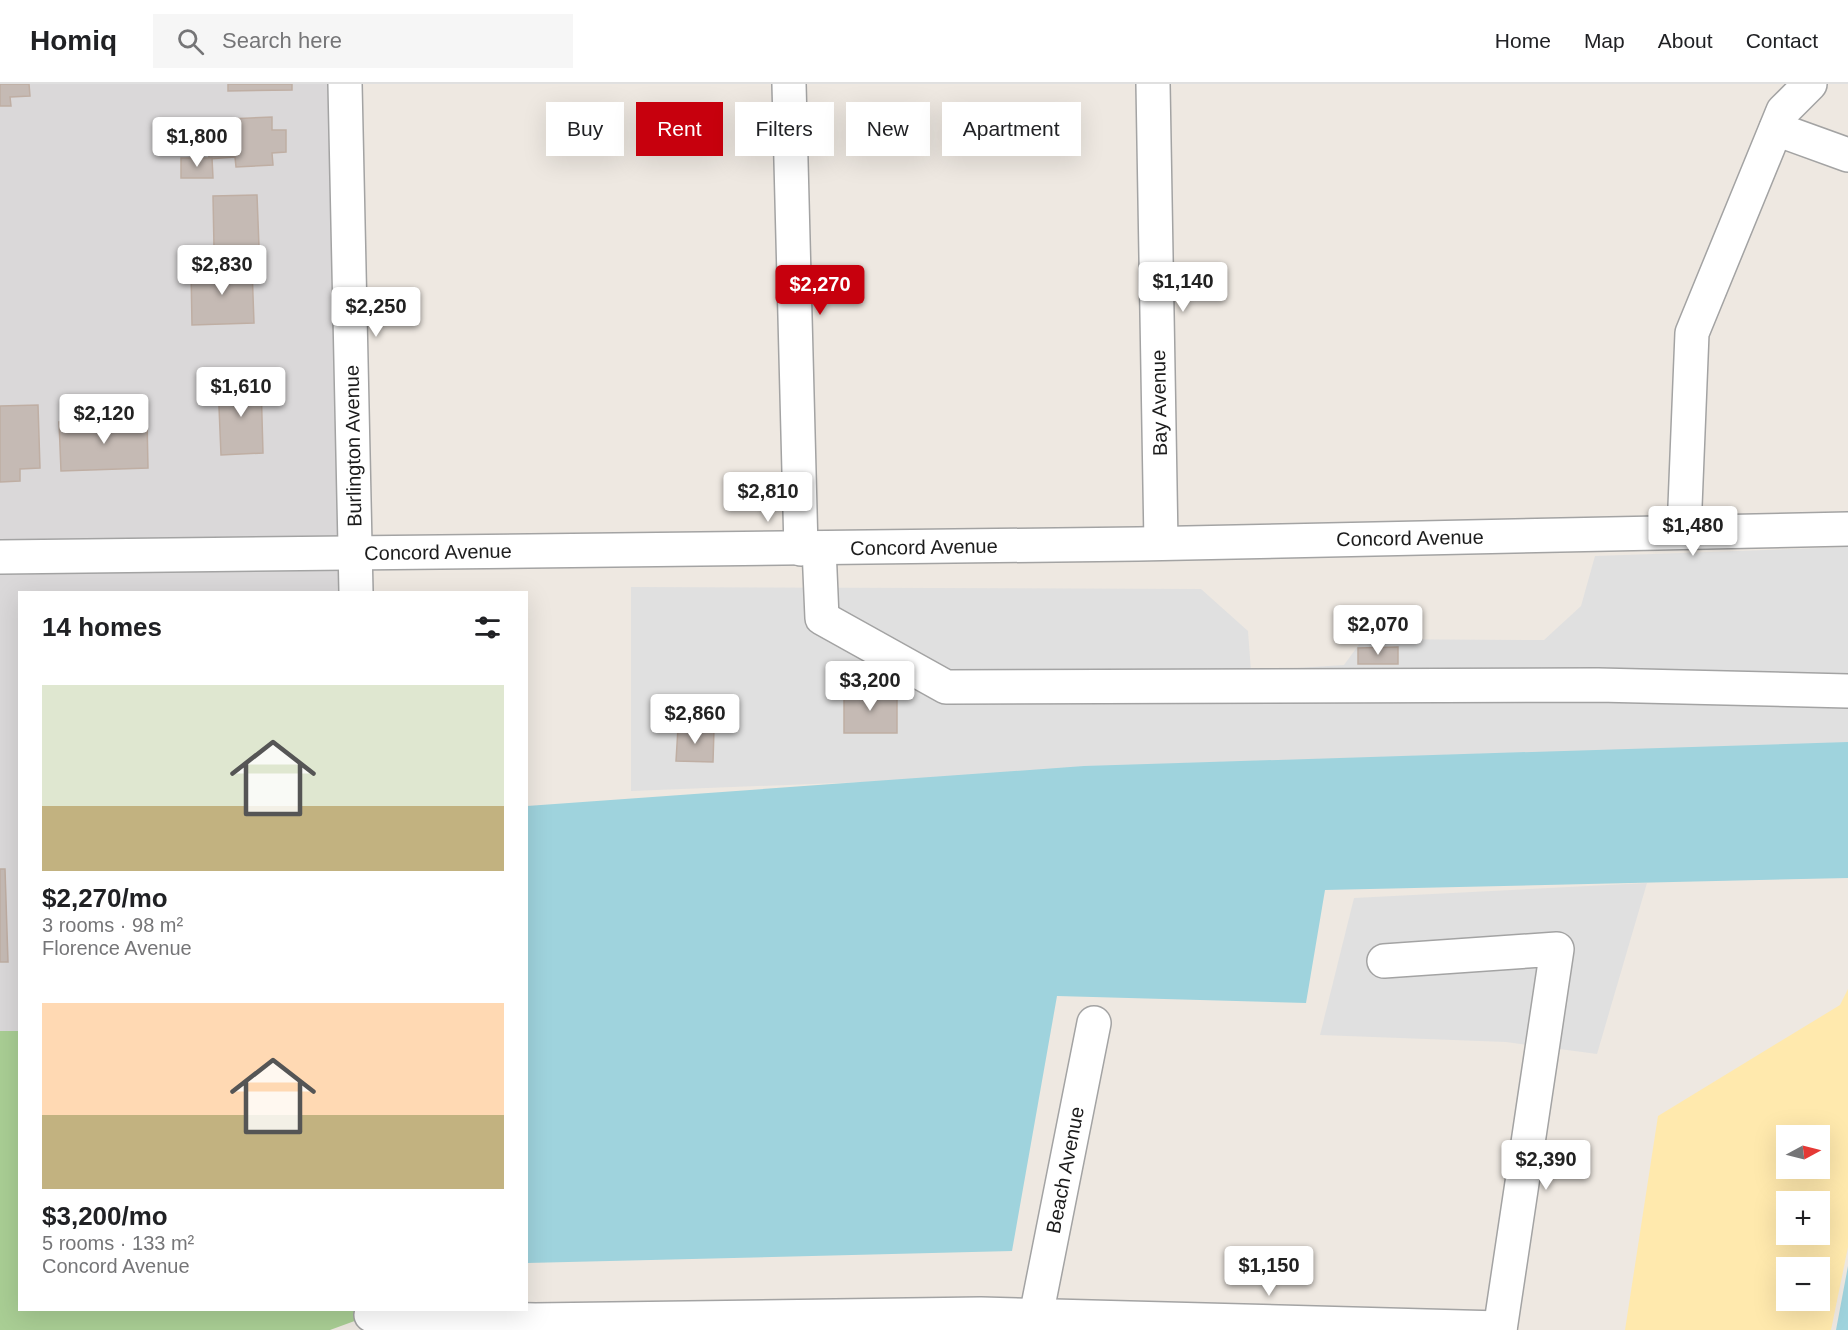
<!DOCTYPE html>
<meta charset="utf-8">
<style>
:root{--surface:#fff;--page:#f6f6f6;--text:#202124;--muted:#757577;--line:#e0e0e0;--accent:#c7000d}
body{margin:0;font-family:Helvetica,sans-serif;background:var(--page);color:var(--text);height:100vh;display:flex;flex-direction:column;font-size:22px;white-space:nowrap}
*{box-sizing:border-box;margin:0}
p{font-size:20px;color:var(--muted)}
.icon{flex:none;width:33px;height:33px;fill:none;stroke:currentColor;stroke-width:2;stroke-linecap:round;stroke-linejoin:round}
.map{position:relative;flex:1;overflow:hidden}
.details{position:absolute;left:18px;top:507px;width:510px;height:720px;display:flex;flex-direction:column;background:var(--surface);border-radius:0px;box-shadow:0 6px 24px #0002}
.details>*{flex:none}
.top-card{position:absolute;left:546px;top:18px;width:570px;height:54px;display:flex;gap:12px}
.needle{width:39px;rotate:83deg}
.fabs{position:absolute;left:1776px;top:1041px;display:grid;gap:12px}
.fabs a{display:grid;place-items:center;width:54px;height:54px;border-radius:0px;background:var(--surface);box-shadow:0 6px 24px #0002;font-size:30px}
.price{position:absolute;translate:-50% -51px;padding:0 14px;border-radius:6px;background:#fff;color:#222;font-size:20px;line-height:39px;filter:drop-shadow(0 2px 3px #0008)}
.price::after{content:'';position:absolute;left:50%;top:36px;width:18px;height:14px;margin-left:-9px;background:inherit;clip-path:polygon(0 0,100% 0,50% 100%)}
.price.on{background:var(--accent);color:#fff}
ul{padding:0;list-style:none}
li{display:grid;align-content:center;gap:12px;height:318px;padding:0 24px}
li span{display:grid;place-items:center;height:186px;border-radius:0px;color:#555}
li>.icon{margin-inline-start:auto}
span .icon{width:108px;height:108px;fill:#fffc;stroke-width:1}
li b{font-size:26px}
h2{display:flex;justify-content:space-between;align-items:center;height:72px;padding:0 24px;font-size:26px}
.pill{padding:0 21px;border-radius:0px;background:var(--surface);box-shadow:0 6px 24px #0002;font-size:21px;line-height:54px}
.pill.on{background:var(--accent);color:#fff}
header{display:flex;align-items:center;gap:36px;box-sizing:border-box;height:84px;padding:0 30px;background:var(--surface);border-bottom:2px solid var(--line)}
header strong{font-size:28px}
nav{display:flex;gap:33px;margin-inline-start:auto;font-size:21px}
.search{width:420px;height:54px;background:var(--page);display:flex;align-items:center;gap:15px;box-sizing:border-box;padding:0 21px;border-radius:0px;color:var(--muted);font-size:22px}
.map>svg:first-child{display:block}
.residential{fill:#dad8d9}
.forest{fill:#a9ce94}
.sand{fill:#ffe9ad;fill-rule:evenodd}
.parking{fill:#e0e0e0;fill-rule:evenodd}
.water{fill:#9fd3dd}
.building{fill:#c5bab4;stroke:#bfaea3;stroke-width:1.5}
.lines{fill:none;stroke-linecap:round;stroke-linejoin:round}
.minor-casing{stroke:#a3a3a3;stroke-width:36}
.minor{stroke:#fff;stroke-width:33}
.labels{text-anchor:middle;stroke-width:4.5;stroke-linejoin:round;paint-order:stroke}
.street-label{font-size:20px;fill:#1c1c1c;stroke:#fff}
</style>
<header>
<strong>Homiq</strong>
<div class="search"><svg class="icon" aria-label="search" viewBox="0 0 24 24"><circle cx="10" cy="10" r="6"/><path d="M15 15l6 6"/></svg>Search here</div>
<nav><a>Home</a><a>Map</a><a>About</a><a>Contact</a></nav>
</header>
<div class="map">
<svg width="1848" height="1246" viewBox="0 0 1848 1246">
<rect width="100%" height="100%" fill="#eee8e1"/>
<path class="residential" d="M0 0H345L356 508H20V947H0Z"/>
<path class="forest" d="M0 947H19L20 1226H371V1231L330 1246H0Z"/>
<path class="sand" d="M1848 905V1163L1831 1246H1625L1658 1032 1840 921ZM1786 1052H1820V1084H1786ZM1786 1118H1820V1150H1786ZM1786 1184H1820V1216H1786Z"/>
<g class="parking">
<path d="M1848 463V660L631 707V503L1201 505 1248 547 1251 587 1344 581 1363 555 1544 556 1581 522 1595 472ZM1398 563 1359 580 1358 564Z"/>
<path d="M1647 799 1597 970 1506 958 1320 951 1354 814Z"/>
</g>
<g class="water">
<path d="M1848 658V794L1325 806 1306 919 1057 912 1012 1167 527 1179V722L1084 682Z"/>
<path d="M1848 1182V1246H1836Z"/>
</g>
<g class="building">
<path d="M0 0H29L30 12 10 13 11 22H0Z"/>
<path d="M228 0H292V6L228 7Z"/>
<path d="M272 33V46H286V68L272 69 273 81 236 83 235 73 209 75 207 36Z"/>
<path d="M181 74H212L213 94H181Z"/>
<path d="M257 111 259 163 214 164 213 112Z"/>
<path d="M252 184 254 239 192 241 191 185Z"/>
<path d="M261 298 263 369 221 371 218 299Z"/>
<path d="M38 321 40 384 20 385V397L0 398V322Z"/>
<path d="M147 335 148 384 61 387 59 338Z"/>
<path d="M1398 563V580H1358V564Z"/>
<rect x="844" y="607" width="53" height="42"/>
<path d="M678 644 714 645 713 678 676 677Z"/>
<path d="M0 785H5L8 878H0Z"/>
</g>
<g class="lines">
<defs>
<g id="minor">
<path d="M345 0 356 508"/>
<path d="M789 0 801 465"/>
<path d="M1153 0 1161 459"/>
<path d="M1776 45 1848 71"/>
<path d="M1684 447 1692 249 1783 27 1810 0"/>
<path d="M819 464 822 534 946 603 1598 601 1848 607"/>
<path d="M0 473 1138 460 1848 445"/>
<path d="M1384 877 1557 865 1500 1246"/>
<path d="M371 1231 535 1236 981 1230 1500 1244"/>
<path d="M1036 1232 1094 939"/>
</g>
</defs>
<use href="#minor" class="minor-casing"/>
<use href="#minor" class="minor"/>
</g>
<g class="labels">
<g class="street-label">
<text transform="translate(1159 319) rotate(-91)" y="7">Bay Avenue</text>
<text transform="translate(353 362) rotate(-91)" y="7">Burlington Avenue</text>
<text transform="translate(1410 454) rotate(-1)" y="7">Concord Avenue</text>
<text transform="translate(924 463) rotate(-1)" y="7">Concord Avenue</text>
<text transform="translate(438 468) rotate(-1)" y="7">Concord Avenue</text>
<text transform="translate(1065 1086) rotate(-79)" y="7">Beach Avenue</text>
</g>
</g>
</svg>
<div class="fabs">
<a><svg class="needle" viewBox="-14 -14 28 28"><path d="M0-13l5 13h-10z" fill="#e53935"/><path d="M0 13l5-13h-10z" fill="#757577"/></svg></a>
<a>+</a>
<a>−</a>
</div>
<b class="price" style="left:197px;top:84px">$1,800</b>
<b class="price" style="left:222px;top:212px">$2,830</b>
<b class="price" style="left:1183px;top:229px">$1,140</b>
<b class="price on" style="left:820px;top:232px">$2,270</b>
<b class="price" style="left:376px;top:254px">$2,250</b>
<b class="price" style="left:241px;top:334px">$1,610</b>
<b class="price" style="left:104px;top:361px">$2,120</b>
<b class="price" style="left:768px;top:439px">$2,810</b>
<b class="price" style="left:1693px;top:473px">$1,480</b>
<b class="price" style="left:1378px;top:572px">$2,070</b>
<b class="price" style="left:870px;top:628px">$3,200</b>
<b class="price" style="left:695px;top:661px">$2,860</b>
<b class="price" style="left:1546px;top:1107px">$2,390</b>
<b class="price" style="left:1269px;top:1213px">$1,150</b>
<div class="top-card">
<a class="pill">Buy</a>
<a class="pill on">Rent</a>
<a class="pill">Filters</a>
<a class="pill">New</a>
<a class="pill">Apartment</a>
</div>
<section class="details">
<h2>14 homes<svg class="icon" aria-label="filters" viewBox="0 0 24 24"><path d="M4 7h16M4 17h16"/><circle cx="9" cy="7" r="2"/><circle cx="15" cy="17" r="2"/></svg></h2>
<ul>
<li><span style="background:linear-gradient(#dfe7d0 65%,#c2b280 0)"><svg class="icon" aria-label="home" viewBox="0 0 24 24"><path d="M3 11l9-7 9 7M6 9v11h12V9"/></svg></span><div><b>$2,270/mo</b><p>3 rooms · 98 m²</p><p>Florence Avenue</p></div></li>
<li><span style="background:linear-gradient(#ffd9b3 60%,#c2b280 0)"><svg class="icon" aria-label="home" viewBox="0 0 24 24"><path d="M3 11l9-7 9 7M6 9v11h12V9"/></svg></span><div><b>$3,200/mo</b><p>5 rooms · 133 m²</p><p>Concord Avenue</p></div></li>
</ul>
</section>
</div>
